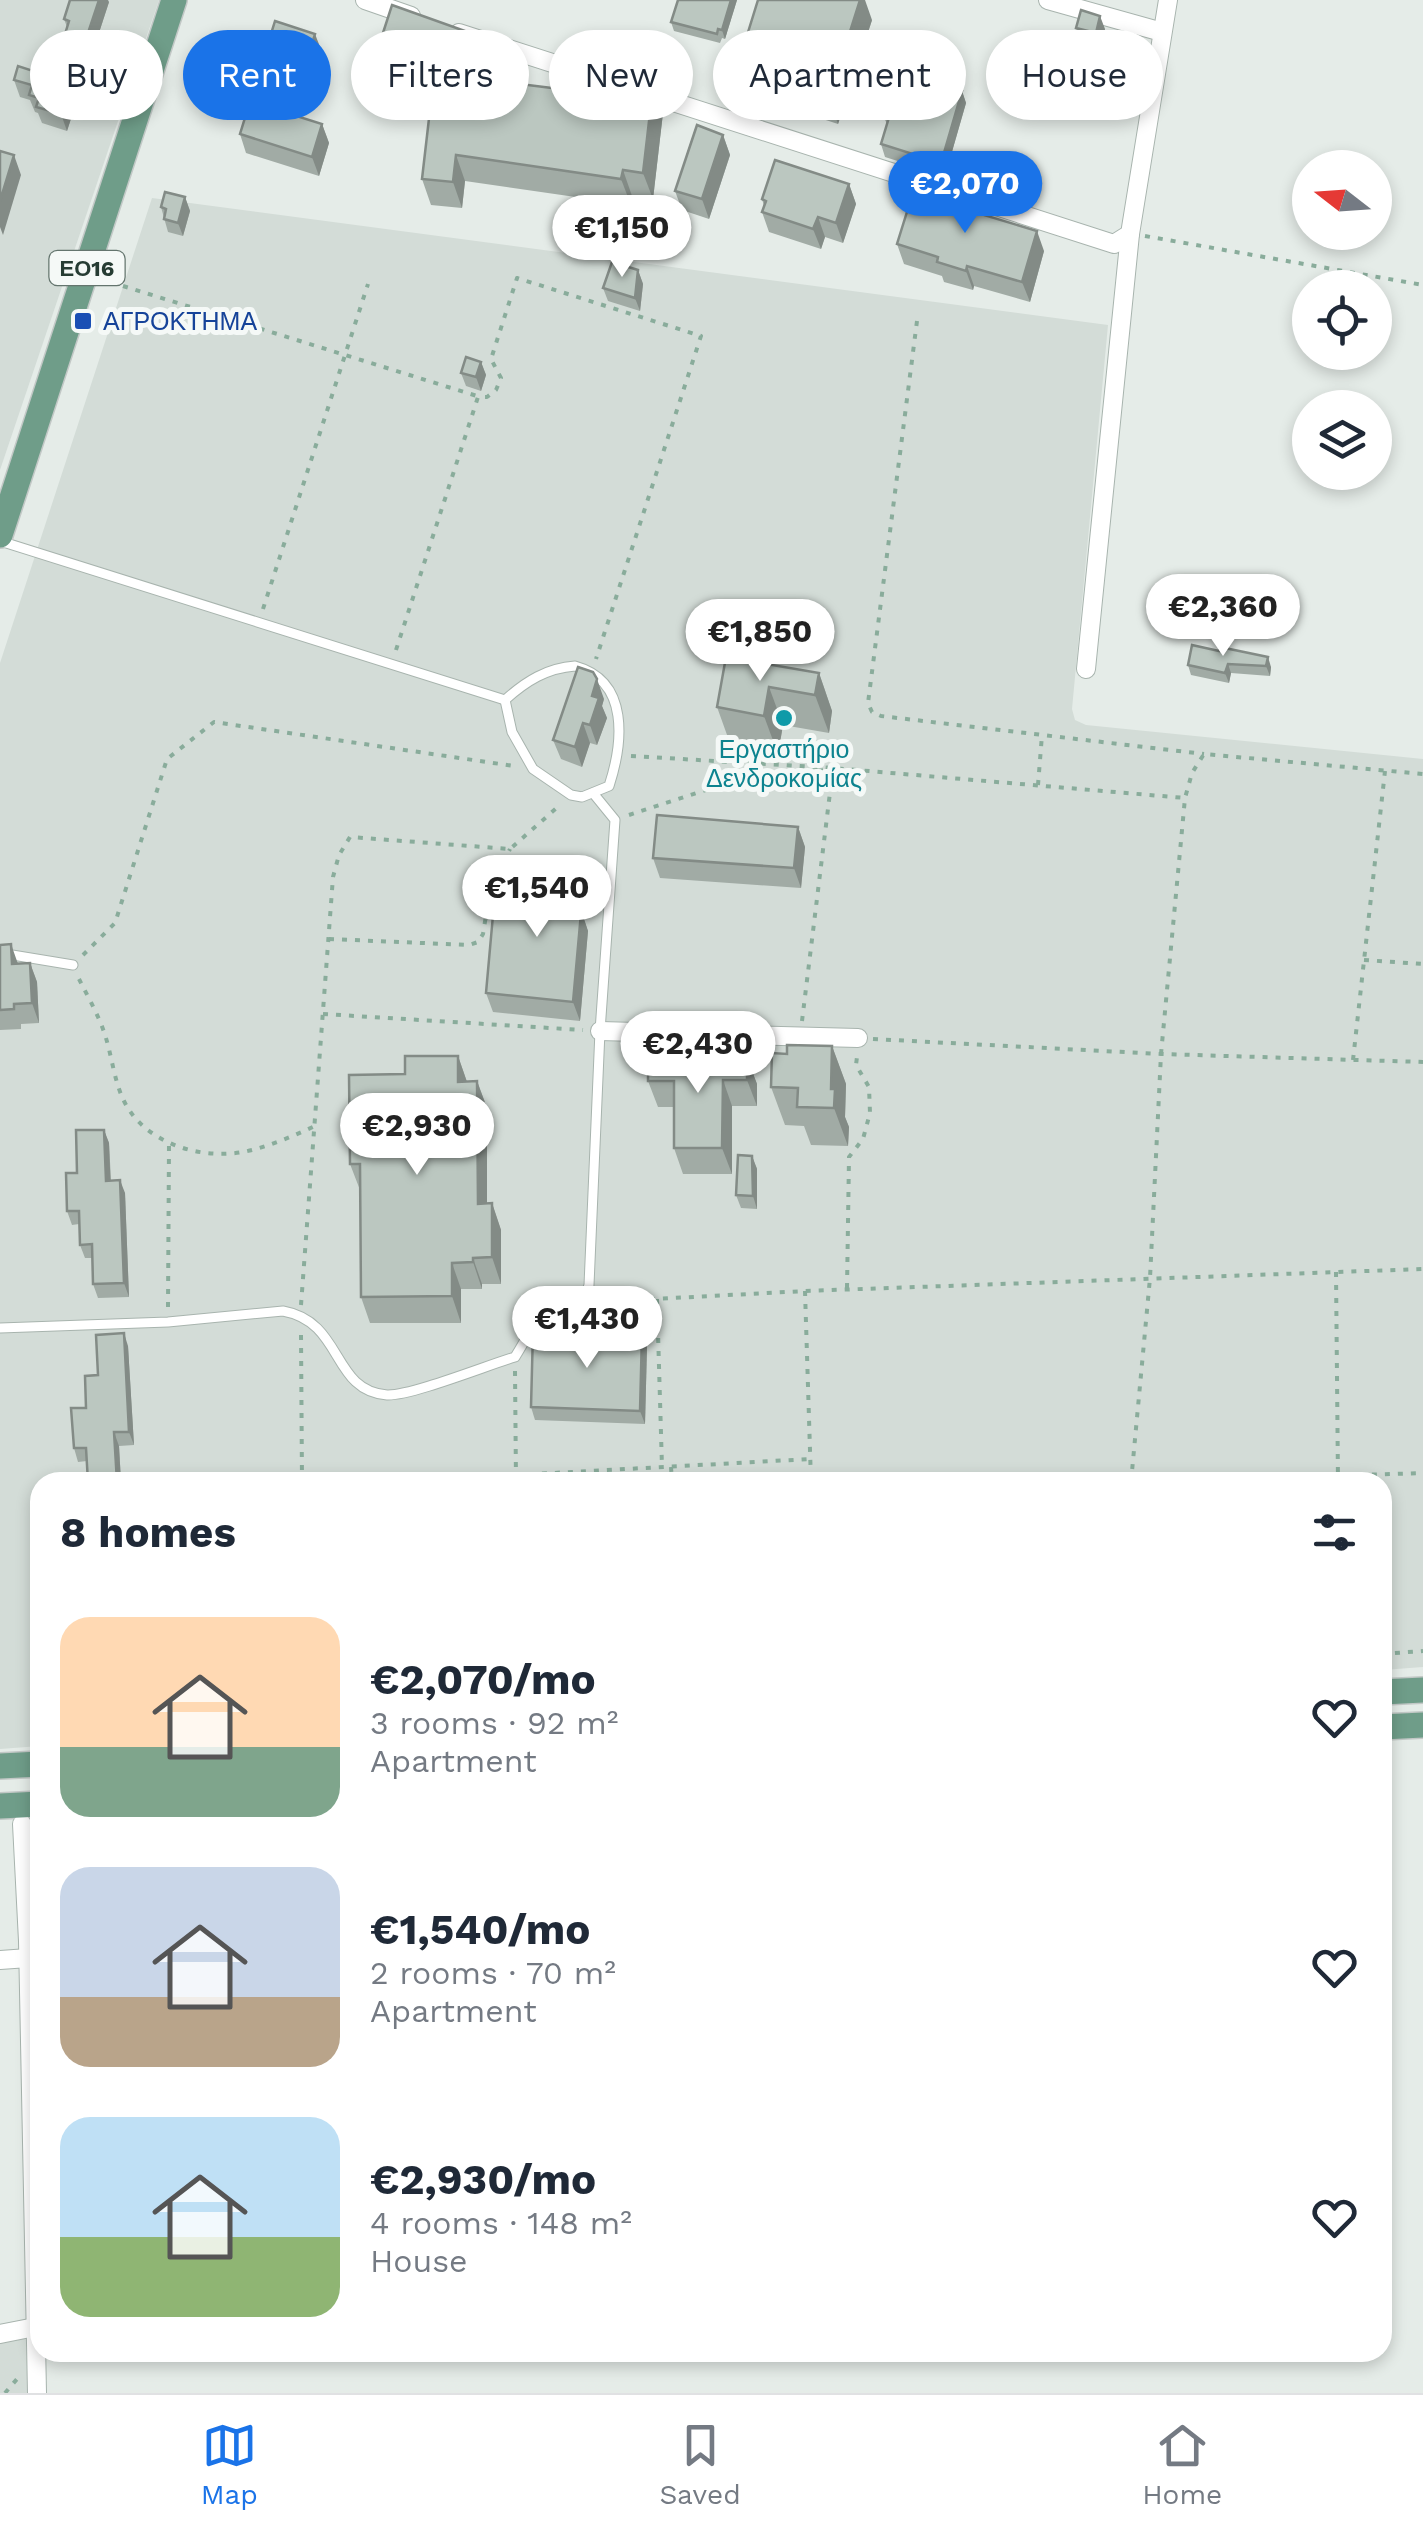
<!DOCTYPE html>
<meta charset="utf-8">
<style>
:root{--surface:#fff;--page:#f2f2f3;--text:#1f2937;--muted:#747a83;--line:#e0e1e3;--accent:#1a73e8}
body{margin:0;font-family:"Work Sans",sans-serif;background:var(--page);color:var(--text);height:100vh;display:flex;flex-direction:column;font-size:38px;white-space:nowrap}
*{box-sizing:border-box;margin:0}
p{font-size:32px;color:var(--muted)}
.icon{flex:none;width:55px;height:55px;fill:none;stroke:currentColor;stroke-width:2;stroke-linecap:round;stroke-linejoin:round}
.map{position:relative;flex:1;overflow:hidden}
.panel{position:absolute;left:30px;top:1472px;width:1362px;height:890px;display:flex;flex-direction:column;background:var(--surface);border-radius:30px;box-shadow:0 5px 15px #0003}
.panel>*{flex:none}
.top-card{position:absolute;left:30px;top:30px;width:1365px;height:90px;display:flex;gap:20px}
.needle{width:65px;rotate:287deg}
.controls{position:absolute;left:1292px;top:150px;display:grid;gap:20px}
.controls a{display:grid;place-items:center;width:100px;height:100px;border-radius:50%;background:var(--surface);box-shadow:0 5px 15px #0003;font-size:50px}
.price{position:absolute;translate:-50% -85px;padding:0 22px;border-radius:35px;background:#fff;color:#222;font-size:32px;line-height:65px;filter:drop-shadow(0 2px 5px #0008)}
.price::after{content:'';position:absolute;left:50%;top:60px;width:30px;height:22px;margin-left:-15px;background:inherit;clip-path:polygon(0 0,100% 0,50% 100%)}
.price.selected{background:var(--accent);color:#fff}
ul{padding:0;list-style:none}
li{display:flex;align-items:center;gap:30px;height:250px;padding:0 30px}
li span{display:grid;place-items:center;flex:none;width:280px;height:200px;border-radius:30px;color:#555}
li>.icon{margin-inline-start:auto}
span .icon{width:120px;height:120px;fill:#fffc;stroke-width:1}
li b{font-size:42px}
h2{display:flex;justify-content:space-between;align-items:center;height:120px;padding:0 30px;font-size:42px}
.chip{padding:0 35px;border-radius:45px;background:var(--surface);box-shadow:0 5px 15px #0003;font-size:35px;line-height:90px}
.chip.selected{background:var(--accent);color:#fff}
.menu{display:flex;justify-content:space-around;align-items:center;height:140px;border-top:2px solid var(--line);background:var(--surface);font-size:28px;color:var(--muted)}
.menu a{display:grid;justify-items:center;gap:5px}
.menu .selected{color:var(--accent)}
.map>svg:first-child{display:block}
.built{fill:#d3dcd7}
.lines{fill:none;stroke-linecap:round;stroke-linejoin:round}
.lane-casing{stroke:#a8b4ae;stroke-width:11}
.street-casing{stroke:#a8b4ae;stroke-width:20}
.primary-casing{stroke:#c2c8c6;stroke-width:28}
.path{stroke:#89ac9b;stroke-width:4;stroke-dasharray:5 8;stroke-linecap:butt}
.lane{stroke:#fff;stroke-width:9}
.street{stroke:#fff;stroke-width:18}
.primary{stroke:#6f9d89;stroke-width:25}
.wall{fill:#a1aba5}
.shaded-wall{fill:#838b86}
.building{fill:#bbc7c0;stroke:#838b86;stroke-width:2.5}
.transit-dot{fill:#1a4fb4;stroke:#f5f9f7;stroke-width:4}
.culture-dot{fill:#0f9aa8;stroke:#f5f9f7;stroke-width:4}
.labels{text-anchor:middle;stroke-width:10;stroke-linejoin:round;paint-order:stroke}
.shield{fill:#f5f9f7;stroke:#64756e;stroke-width:2.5}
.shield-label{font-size:22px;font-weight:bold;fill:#263c33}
.transit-label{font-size:25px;fill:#164399;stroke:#f5f9f7;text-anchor:start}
.culture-label{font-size:25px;fill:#0d838f;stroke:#f5f9f7}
</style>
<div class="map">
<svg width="1423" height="2393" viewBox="0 0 1423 2393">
<rect width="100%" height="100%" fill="#e5ece8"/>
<g class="built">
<path d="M0 0H159L0 470Z"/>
<path d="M152 198 1108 325 1072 709 1075 720 1086 725 1423 759V1667L1383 1670 1382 1482H40V1746L0 1749V663Z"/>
<path d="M26 2337 28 2393H0V2342Z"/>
</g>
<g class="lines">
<defs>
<g id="lane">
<path d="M485 86 520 54"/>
<path d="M391 96 440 92"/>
<path d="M0 541 505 700"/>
<path d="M575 666C630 681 623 743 609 786L582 797 571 795 533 769 512 732 505 700C526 681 547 668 575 666Z"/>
<path d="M0 953 73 965"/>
<path d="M0 1328 168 1322 283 1311C344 1322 331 1391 387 1395 411 1396 488 1365 515 1357 540 1317 532 1312 583 1302L589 1285 600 1031 615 820 593 793"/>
<path d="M24 1864H40"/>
</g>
<g id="street">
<path d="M365 0 411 16"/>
<path d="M1048 0 1162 32"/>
<path d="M459 33 1114 244 1130 234 1168 0"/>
<path d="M1086 669 1130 234"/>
<path d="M600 1031 858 1038"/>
<path d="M22 1824 28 1941 37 2393"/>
<path d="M0 1960 28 1958"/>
<path d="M0 2334 35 2327"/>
</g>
<g id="primary">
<path d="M0 535 174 0"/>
<path d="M1382 1692 1423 1690"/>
<path d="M1382 1727 1423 1725"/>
<path d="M0 1766 40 1764"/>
<path d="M0 1806 40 1804"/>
</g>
</defs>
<use href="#lane" class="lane-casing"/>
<use href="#street" class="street-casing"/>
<use href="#primary" class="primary-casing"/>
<g class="path">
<path d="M1145 236 1423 285"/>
<path d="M123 286 477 396"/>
<path d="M917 321 868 703 872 712 881 716 1204 754"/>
<path d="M263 609 368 284"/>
<path d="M396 650 478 397H487L496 390 501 378 491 359 517 278 701 336 596 659"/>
<path d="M631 756 833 768 1185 798"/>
<path d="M1038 785 1042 735"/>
<path d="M629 815 721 785 824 770"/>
<path d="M329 939 469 945 478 942 483 934 490 891 510 849"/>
<path d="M83 955 115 923 167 759 214 722 514 766"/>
<path d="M1364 960 1423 964"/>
<path d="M79 979C88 997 99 1016 105 1035 112 1056 114 1081 124 1101 144 1142 198 1160 243 1152 268 1147 291 1137 315 1126"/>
<path d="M323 1014 583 1030"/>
<path d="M802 1021 833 768"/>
<path d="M873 1039 1161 1054 1423 1062"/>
<path d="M1353 1060 1385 771"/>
<path d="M1336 1272 1338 1482"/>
<path d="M847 1288 849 1157 863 1139 870 1113 869 1087 856 1065 857 1057"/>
<path d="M805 1291 811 1482"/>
<path d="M657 1299 662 1467"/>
<path d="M598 1302 805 1291 1423 1269"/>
<path d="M301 1305 333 877 339 855 350 837 510 849 560 805"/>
<path d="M168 1307 169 1144"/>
<path d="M301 1335 302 1482"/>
<path d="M515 1371 516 1482"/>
<path d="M671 1467 672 1482"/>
<path d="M516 1475 810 1459"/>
<path d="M1131 1482 1150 1278 1161 1054 1185 798 1192 773 1204 754 1423 774"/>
<path d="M1138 1482 1423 1473"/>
<path d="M1382 1654 1423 1651"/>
<path d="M5 2393 17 2379"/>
</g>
<use href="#lane" class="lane"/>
<use href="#street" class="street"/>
<use href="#primary" class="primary"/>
</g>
<g class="wall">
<path d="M678 0H737L725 39 722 38 720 43 674 31 671 22Z"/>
<path d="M109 2 67 131 42 123 38 113 35 112 30 100 20 97 14 80 36 72 58 57 67 27 64 19Z"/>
<path d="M872 20 838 124 746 94 737 68Z"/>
<path d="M1076 28 1105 29 1101 46 1081 41Z"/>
<path d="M382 36 486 55 479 79 663 113 653 199 632 196 631 205 465 181 462 208 431 205 422 179 464 88 465 79 389 56Z"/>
<path d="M322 52 301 118 322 124 329 143 319 176 246 153 240 134Z"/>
<path d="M919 69 922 79 962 91 966 103 945 176 885 157 881 144 887 124 881 111Z"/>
<path d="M723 135 730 155 709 219 682 210 675 191Z"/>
<path d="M849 184 856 204 843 243 825 237 821 249 769 232 762 212 764 206 762 199Z"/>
<path d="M185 197 190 211 183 236 168 232 161 207Z"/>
<path d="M951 206 1044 251 1030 302 974 286 973 290 944 282 942 276 904 264 897 244Z"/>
<path d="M638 270 643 284 640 311 608 301 603 288Z"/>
<path d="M481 362 486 375 481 391 466 386 461 373Z"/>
<path d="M1192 645 1271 667 1270 676 1231 673 1229 683 1191 675 1188 665Z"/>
<path d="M726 657 819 673 832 711 829 733 783 725 778 754 731 746 717 707Z"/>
<path d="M604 699 602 706 607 718 597 745 590 743 582 767 561 759 553 740Z"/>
<path d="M798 827 805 847 801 888 660 878 653 858Z"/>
<path d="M585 891 584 919 588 931 580 1021 493 1012 486 993 524 907Z"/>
<path d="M0 945 18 963H30L37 982 39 1023 21 1024V1029L0 1030Z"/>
<path d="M832 1046 846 1084 845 1117 849 1127 848 1146 811 1145 804 1126 785 1125 771 1087 787 1054Z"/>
<path d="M458 1056 467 1082 477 1081 487 1108V1204L492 1203 501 1230V1284H482V1289H461V1323H370L361 1297 360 1190 350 1164 405 1074Z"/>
<path d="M747 1058 757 1084V1106H732V1174H683L674 1148V1107H658L648 1081Z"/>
<path d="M104 1130 109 1143 111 1180 125 1193 129 1297 98 1298 93 1284 92 1258H85L80 1245 79 1224 72 1225 67 1211 77 1173Z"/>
<path d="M752 1156 757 1169V1209L741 1208 736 1195Z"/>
<path d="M642 1334 647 1347 645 1424 535 1420 531 1407Z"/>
<path d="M128 1346 134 1445 119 1446 121 1482H88L87 1461 78 1462 74 1448 98 1375Z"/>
</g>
<g class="shaded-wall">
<path d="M99 0H108L109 2 67 131 61 114Z"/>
<path d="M731 0H737L725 39 722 30Z"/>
<path d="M860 0H865L872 20 838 124 829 98Z"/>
<path d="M1100 16 1105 29 1101 46 1096 33Z"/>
<path d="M315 34 322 52 297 132 290 114Z"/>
<path d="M479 36 486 55 478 80 471 60Z"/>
<path d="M653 87 663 113 653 199 643 173Z"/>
<path d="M962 91 966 103 945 176 941 163Z"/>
<path d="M322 124 329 143 319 176 312 157Z"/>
<path d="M723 135 730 155 709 219 702 199Z"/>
<path d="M14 155 21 175 3 235 0 227V201Z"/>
<path d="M456 155 465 181 462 208 453 182Z"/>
<path d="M623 170 632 196 631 205 621 179Z"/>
<path d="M849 184 856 204 843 243 836 223Z"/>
<path d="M185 197 190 211 183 236 178 223Z"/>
<path d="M818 217 825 237 821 249 813 229Z"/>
<path d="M1037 231 1044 251 1030 302 1022 282Z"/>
<path d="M967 266 974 286 973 290 966 271Z"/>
<path d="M638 270 643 284 640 311 635 298Z"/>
<path d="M481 362 486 375 481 391 476 377Z"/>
<path d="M1268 657 1271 667 1270 676 1266 666Z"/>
<path d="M1228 664 1231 673 1229 683 1225 673Z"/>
<path d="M819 673 832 711 829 733 815 695Z"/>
<path d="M597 679 604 699 602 706 607 718 597 745 590 725 592 696Z"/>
<path d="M769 687 783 725 778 754 764 716Z"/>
<path d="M583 723 590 743 582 767 575 747Z"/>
<path d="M798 827 805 847 801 888 794 868Z"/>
<path d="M579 872 585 891 584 919 588 931 580 1021 573 1002Z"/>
<path d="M11 944 18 964H12Z"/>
<path d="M30 963 37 982 39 1023 32 1003Z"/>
<path d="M832 1046 846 1084 845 1117 849 1127 848 1146 834 1108 831 1089Z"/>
<path d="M458 1056 467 1082H458Z"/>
<path d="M747 1058 757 1084V1106L747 1080Z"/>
<path d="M723 1080 732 1106V1174L722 1148Z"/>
<path d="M477 1081 487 1108V1230L478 1204Z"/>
<path d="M104 1130 109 1143 111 1194 106 1181Z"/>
<path d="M752 1156 757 1169V1209L753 1196Z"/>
<path d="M120 1180 125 1193 129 1297 124 1283Z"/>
<path d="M492 1203 501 1230V1284L492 1257Z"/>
<path d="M473 1258 482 1284V1289L473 1262Z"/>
<path d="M452 1263 461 1289V1323L452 1296Z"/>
<path d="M124 1333 128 1346 134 1445 129 1432Z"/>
<path d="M642 1334 647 1347 645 1424 640 1411Z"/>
<path d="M114 1432 119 1446 121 1482H117Z"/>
</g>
<g class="building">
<path d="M70 0H99L61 114 36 107 39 98 29 95 32 85 14 80 18 66 36 72 42 52 58 57 69 21 64 19Z"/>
<path d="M678 0H731L722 30 718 29 717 34 671 22Z"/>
<path d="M758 0H860L829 98 737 68Z"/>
<path d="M392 5 479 36 471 60 463 61 382 36Z"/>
<path d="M1081 10 1100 16 1096 33 1076 28Z"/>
<path d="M275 21 315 34 290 114 322 124 312 157 240 134Z"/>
<path d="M897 62 919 69 917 77 962 91 941 163 881 144 890 114 881 111Z"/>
<path d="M465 77 632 98 634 81 653 87 643 173 623 170 621 179 456 155 453 182 422 179 433 84 464 88Z"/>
<path d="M697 125 723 135 702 199 675 191Z"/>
<path d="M0 151 14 155 0 201Z"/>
<path d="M775 160 849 184 836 223 818 217 813 229 762 212 766 201 762 199Z"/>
<path d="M916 183 947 193 944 203 1037 231 1022 282 967 266 966 271 937 262 938 257 897 244Z"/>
<path d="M165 192 185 197 178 223 164 219 166 209 161 207Z"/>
<path d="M612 262 638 270 635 298 603 288Z"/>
<path d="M466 357 481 362 476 377 461 373Z"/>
<path d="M1192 645 1219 651 1220 647 1268 657 1266 666 1228 664 1225 673 1188 665Z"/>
<path d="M726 657 819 673 815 695 769 687 764 716 717 707Z"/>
<path d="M578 667 593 672 597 679 592 696 599 698 590 725 583 723 575 747 553 740Z"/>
<path d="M657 815 798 827 794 868 653 858Z"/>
<path d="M526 869 579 872 576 912 581 913 573 1002 486 993 494 904 524 907Z"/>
<path d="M11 944 12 964 30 963 32 1003 14 1004V1009L0 1010V945Z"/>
<path d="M787 1045 832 1046 831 1089H835L834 1108 797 1107 798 1088 771 1087 772 1053 787 1054Z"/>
<path d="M405 1056H458V1082L477 1081 478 1204 492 1203V1257L473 1258V1262L452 1263V1296L361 1297 360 1164H350L349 1075 405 1074Z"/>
<path d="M648 1057 747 1058V1080H723L722 1148H674V1081H648Z"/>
<path d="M76 1130H104L106 1181 120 1180 124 1283 93 1284 92 1244 80 1245 79 1211H67L66 1173H77Z"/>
<path d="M738 1155 752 1156 753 1196 736 1195Z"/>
<path d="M533 1331 642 1334 640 1411 531 1407Z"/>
<path d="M124 1333 129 1432H114L117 1482H88L86 1448H74L71 1408H86L85 1376 98 1375 96 1335Z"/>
</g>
<rect class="transit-dot" x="73" y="311" width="20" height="20" rx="5"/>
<circle class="culture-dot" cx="784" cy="718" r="10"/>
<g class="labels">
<rect class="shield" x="49.5" y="251" width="75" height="34" rx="8"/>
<g class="shield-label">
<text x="87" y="276">ΕΟ16</text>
</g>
<g class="transit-label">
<text x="103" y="330">ΑΓΡΟΚΤΗΜΑ</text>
</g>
<g class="culture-label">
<text x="784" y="758">Εργαστήριο<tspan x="784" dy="29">Δενδροκομίας</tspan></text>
</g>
</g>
</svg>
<div class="controls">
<a><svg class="needle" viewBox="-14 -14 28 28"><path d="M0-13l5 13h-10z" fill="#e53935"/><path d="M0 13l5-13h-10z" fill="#747a83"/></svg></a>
<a><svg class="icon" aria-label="locate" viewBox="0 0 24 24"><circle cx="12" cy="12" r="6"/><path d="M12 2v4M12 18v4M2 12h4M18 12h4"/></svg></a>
<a><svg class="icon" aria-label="layers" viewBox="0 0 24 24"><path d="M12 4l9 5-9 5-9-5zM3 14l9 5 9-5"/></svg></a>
</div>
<b class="price selected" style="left:965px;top:236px">€2,070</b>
<b class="price" style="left:622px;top:280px">€1,150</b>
<b class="price" style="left:1223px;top:659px">€2,360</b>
<b class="price" style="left:760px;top:684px">€1,850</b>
<b class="price" style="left:537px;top:940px">€1,540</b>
<b class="price" style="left:698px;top:1096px">€2,430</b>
<b class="price" style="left:417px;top:1178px">€2,930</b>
<b class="price" style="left:587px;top:1371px">€1,430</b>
<div class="top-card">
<a class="chip">Buy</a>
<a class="chip selected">Rent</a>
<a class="chip">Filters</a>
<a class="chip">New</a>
<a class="chip">Apartment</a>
<a class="chip">House</a>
</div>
<section class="panel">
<h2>8 homes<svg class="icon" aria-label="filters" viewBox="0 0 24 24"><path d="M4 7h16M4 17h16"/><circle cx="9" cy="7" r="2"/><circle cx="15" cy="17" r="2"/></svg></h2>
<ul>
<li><span style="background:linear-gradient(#ffd9b3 65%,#7fa58c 0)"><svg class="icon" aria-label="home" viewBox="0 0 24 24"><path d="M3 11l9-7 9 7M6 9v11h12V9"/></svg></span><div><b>€2,070/mo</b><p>3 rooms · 92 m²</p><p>Apartment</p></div><svg class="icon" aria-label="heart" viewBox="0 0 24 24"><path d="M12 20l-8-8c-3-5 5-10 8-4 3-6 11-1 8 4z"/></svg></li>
<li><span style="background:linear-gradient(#c9d6e8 65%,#b9a48a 0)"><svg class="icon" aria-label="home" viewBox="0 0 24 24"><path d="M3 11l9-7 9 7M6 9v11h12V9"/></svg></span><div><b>€1,540/mo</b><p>2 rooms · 70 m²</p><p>Apartment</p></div><svg class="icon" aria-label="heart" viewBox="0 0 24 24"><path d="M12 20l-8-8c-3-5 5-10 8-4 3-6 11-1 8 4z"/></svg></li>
<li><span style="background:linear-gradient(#bfe0f5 60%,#8fb573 0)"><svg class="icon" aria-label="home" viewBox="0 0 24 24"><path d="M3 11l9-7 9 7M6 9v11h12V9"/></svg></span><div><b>€2,930/mo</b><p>4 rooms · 148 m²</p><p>House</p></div><svg class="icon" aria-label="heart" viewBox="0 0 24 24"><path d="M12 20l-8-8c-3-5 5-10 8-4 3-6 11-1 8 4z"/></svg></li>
</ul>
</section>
</div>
<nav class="menu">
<a class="selected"><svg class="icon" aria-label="map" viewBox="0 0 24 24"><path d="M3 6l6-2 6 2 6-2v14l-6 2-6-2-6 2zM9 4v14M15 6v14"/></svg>Map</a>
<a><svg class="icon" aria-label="saved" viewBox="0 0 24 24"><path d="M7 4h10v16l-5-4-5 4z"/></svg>Saved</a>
<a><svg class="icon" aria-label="home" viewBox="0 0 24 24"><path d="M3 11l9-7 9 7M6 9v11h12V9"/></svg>Home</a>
</nav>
